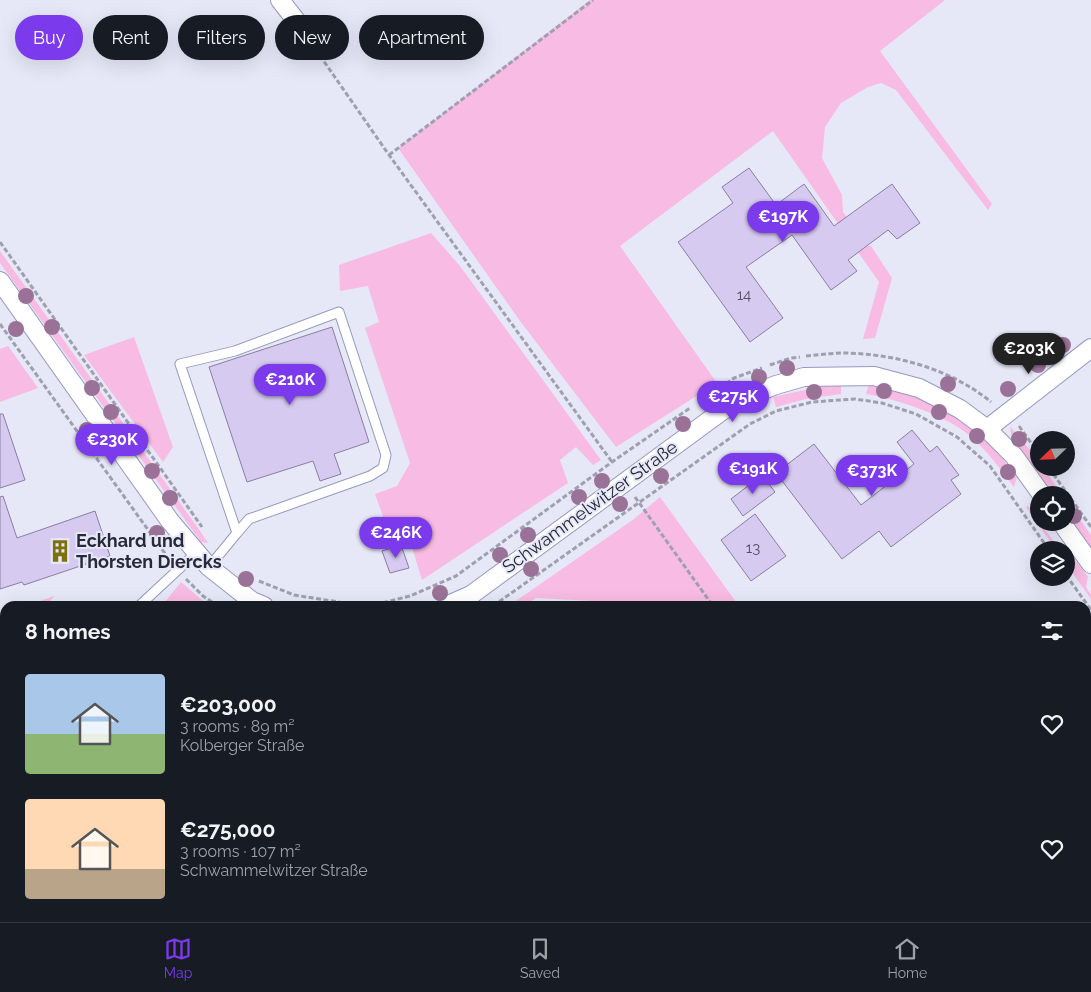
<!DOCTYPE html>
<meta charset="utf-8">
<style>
:root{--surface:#171b24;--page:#20242c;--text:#f1f3f6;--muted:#9ea1a6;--line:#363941;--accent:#7c3aed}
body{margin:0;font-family:Raleway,sans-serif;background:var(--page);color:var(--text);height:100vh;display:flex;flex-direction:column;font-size:19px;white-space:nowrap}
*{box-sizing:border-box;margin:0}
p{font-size:16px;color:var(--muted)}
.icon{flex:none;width:28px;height:28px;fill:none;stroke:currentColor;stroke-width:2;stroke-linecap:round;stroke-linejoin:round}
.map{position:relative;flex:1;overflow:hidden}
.drawer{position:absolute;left:0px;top:601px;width:1091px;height:321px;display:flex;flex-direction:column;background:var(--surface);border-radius:15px 15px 0 0;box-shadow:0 5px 20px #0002}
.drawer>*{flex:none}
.banner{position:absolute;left:15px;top:15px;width:500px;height:45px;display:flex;gap:10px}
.needle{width:32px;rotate:247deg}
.buttons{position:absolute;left:1030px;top:431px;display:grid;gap:10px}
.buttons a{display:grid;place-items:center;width:45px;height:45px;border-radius:50%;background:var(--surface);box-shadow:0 5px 20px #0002;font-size:25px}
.price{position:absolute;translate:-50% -42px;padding:0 11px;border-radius:18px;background:var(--accent);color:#fff;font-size:16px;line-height:32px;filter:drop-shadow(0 1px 2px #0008)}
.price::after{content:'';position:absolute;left:50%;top:30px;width:15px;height:11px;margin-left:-8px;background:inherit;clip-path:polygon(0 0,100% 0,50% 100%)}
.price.current{background:#222;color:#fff}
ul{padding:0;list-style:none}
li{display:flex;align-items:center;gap:15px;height:125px;padding:0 25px}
li span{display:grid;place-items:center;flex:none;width:140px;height:100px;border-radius:5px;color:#555}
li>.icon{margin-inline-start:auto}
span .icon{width:60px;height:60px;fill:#fffc;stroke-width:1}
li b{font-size:21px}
h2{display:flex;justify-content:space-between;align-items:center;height:60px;padding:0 25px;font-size:21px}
.tag{padding:0 18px;border-radius:22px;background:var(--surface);box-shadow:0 5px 20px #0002;font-size:18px;line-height:45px}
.tag.current{background:var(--accent);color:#fff}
.dock{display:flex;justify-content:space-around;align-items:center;height:70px;border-top:1px solid var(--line);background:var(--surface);font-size:14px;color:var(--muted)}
.dock a{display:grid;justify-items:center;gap:2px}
.dock .current{color:var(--accent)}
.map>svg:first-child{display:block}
.green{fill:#f8bbe3}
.building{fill:#d6caf0;stroke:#8a7ea1}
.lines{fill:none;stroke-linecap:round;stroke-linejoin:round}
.lane-casing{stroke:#9599be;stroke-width:11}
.street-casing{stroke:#9599be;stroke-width:20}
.path{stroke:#9ea0af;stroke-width:3;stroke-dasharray:5 2.5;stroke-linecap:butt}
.lane{stroke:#fff;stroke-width:9}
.street{stroke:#fff;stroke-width:18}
.tree{fill:#9a7298}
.labels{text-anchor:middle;stroke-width:4;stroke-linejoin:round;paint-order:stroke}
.number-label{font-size:15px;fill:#535166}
.street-label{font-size:18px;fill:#272938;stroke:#e6e8f8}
.poi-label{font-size:18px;font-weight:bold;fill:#272938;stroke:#e6e8f8;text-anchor:start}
</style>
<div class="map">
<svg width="1091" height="922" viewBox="0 0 1091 922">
<rect width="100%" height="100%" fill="#e6e8f8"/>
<g class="green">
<path d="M590 0H945L880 51 992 204 988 210 896 90 881 83 868 87 841 103 825 127 822 158 842 195 843 212 868 246H871L892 278 875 338 863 339 879 282 773 131 620 246 717 383 616 447 520 321 398 148Z"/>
<path d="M431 233 460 266 601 460 593 465 576 447 560 460 568 483 422 580 411 544 390 536 375 494 397 486 410 463 365 328 379 322 368 286 340 291 339 265Z"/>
<path d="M0 251 198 528 208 543 201 542 0 263Z"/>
<path d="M134 337 173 447 163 462 84 355Z"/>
<path d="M8 346 38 388 0 402V349Z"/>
<path d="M841 382V394L806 399 776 407 773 397Z"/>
<path d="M869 384C931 389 981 428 1017 477L1014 487C1000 469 987 450 969 435 945 415 897 399 866 394Z"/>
<path d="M1010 426 1039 461V468H1043L1063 495H1053L1012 439Z"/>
<path d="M660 497 739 606H626L611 602 536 598 524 606H513V603L634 519Z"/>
<path d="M1066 500 1091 535V548L1066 513Z"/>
<path d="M1028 506 1057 546 1066 548 1088 577 1086 587 1091 595V599L1066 564V550H1056L1026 507Z"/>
<path d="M181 582 209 606H181L178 604 176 606H166L165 602Z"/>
<path d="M54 596 47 606H26Z"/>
<path d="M5 614V668L0 676V616Z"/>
<path d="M0 865 5 880V897L3 898 0 887Z"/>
<path d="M216 918H256L258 922H218Z"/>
<path d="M874 918H962L965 922H877Z"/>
</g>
<g class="building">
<path d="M749 168 776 205 804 184 834 226 892 184 920 223 897 239 888 230 848 260 857 271 831 290 792 235 746 267 783 318 750 342 678 242 733 203 722 187Z"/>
<path d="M332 327 369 442 334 454 341 474 320 481 313 461 247 482 209 367Z"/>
<path d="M0 414H3L25 480 0 488Z"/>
<path d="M912 430 930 452 937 446 959 475 951 480 961 494 891 547 879 531 842 559 776 473 814 444 861 505 914 464 897 442Z"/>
<path d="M762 475 775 492 743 516 731 499Z"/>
<path d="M3 496 17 538 95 511 110 556 24 585 22 582 0 589V497Z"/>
<path d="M755 514 786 556 751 581 721 540Z"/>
<path d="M401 545 409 568 390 573 382 551Z"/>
</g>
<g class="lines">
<defs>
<g id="lane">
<path d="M209 567 237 533 180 364 235 351 339 312 386 455 383 468 370 476 249 519 237 533"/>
<path d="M139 606 196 553"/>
<path d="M1087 783 1091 780"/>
<path d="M1014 918 1017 922"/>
</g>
<g id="street">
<path d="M280 0 298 23"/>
<path d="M0 281 170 521 209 567 252 601 264 606"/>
<path d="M987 429 1091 348"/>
<path d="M1061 522 1091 564"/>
<path d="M446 606 471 595 722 411 745 397 776 385 804 377 874 376 919 388 960 409 987 429 1014 456 1042 495"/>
</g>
</defs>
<use href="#lane" class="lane-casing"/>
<use href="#street" class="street-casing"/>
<g class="path">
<path d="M307 37 389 155 612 462"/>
<path d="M389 155 593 0"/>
<path d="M0 242 202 527"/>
<path d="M0 324 169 559"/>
<path d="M806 356C819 355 832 353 845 353 896 354 951 369 991 402"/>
<path d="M770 365 791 358 800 357"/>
<path d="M720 388 734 378 762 368"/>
<path d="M1019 426 1039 454"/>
<path d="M1049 468 1091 527"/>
<path d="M635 497 713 606"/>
<path d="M1066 575 1091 610"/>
<path d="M186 579 203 596 218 606"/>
<path d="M259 581 294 595 345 603H382L410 596 456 576 612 462 690 408"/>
<path d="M493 606 750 424 776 411 812 402 855 399 882 403 916 414 957 437 990 466 1049 550"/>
<path d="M935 918 938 922"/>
</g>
<use href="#lane" class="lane"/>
<use href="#street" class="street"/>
</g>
<g class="tree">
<circle cx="26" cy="296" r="8"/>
<circle cx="52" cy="327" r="8"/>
<circle cx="16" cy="329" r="8"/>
<circle cx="1063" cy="345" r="8"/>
<circle cx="1038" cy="365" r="8"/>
<circle cx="787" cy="368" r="8"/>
<circle cx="759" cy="377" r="8"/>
<circle cx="948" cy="384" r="8"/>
<circle cx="92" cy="388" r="8"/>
<circle cx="1008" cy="389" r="8"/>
<circle cx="884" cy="391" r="8"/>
<circle cx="814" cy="392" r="8"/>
<circle cx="111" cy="412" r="8"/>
<circle cx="939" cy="412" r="8"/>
<circle cx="683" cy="424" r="8"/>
<circle cx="87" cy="430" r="8"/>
<circle cx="977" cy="436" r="8"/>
<circle cx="1019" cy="439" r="8"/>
<circle cx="152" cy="471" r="8"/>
<circle cx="1008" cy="472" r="8"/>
<circle cx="661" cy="476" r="8"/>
<circle cx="602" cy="481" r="8"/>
<circle cx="579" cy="497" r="8"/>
<circle cx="170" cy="498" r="8"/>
<circle cx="620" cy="504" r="8"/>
<circle cx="1074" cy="516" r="8"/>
<circle cx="157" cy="533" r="8"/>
<circle cx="528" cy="535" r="8"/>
<circle cx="500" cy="555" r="8"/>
<circle cx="531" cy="569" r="8"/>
<circle cx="246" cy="579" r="8"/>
<circle cx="440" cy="593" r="8"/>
</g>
<defs>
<symbol id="building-bare" viewBox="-9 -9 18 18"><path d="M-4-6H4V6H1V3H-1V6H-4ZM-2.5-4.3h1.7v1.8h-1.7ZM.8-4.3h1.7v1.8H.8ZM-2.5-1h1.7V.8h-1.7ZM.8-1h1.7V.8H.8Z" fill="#7e700f" stroke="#e6e8f8" stroke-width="2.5" paint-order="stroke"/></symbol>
</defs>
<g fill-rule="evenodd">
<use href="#building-bare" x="44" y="535" width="32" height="32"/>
</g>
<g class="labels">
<g class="number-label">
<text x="744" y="300">14</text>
<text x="753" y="553">13</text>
</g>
<g class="street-label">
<text transform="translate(590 507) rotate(-36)" y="6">Schwammelwitzer Straße</text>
</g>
<g class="poi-label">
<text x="76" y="547">Eckhard und<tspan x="76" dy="21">Thorsten Diercks</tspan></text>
</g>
</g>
</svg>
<div class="buttons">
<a><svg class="needle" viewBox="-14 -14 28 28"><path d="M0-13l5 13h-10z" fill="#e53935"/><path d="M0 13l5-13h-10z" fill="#9ea1a6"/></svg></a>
<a><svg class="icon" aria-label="locate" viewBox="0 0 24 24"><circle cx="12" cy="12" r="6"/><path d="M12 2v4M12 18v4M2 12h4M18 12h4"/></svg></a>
<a><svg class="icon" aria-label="layers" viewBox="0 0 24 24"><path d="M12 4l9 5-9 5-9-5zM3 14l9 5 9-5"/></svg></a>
</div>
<b class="price" style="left:783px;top:243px">€197K</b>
<b class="price current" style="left:1029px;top:375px">€203K</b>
<b class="price" style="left:290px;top:406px">€210K</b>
<b class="price" style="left:733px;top:423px">€275K</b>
<b class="price" style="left:112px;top:466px">€230K</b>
<b class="price" style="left:753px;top:495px">€191K</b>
<b class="price" style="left:872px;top:497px">€373K</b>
<b class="price" style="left:396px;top:559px">€246K</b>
<div class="banner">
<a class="tag current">Buy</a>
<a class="tag">Rent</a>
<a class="tag">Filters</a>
<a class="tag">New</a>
<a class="tag">Apartment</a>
</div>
<section class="drawer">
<h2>8 homes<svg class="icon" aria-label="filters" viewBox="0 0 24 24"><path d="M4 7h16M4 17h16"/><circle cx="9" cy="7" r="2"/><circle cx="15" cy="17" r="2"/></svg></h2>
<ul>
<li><span style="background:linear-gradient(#a9c7e8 60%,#8fb573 0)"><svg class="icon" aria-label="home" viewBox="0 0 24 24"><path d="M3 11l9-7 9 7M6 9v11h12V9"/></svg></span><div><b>€203,000</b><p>3 rooms · 89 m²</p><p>Kolberger Straße</p></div><svg class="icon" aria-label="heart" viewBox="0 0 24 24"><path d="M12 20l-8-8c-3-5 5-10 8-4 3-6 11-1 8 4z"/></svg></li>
<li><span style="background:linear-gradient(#ffd9b3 70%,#b9a48a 0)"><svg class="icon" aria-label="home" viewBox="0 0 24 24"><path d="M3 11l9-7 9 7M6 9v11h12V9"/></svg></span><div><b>€275,000</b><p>3 rooms · 107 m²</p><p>Schwammelwitzer Straße</p></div><svg class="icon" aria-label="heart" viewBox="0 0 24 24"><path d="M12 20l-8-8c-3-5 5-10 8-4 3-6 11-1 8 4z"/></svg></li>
</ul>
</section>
</div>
<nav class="dock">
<a class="current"><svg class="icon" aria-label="map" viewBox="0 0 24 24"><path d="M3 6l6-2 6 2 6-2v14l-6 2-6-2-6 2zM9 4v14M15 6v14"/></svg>Map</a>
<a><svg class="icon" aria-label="saved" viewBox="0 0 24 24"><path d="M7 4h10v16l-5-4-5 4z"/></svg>Saved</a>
<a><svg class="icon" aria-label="home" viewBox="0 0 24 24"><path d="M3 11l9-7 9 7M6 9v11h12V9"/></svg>Home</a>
</nav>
